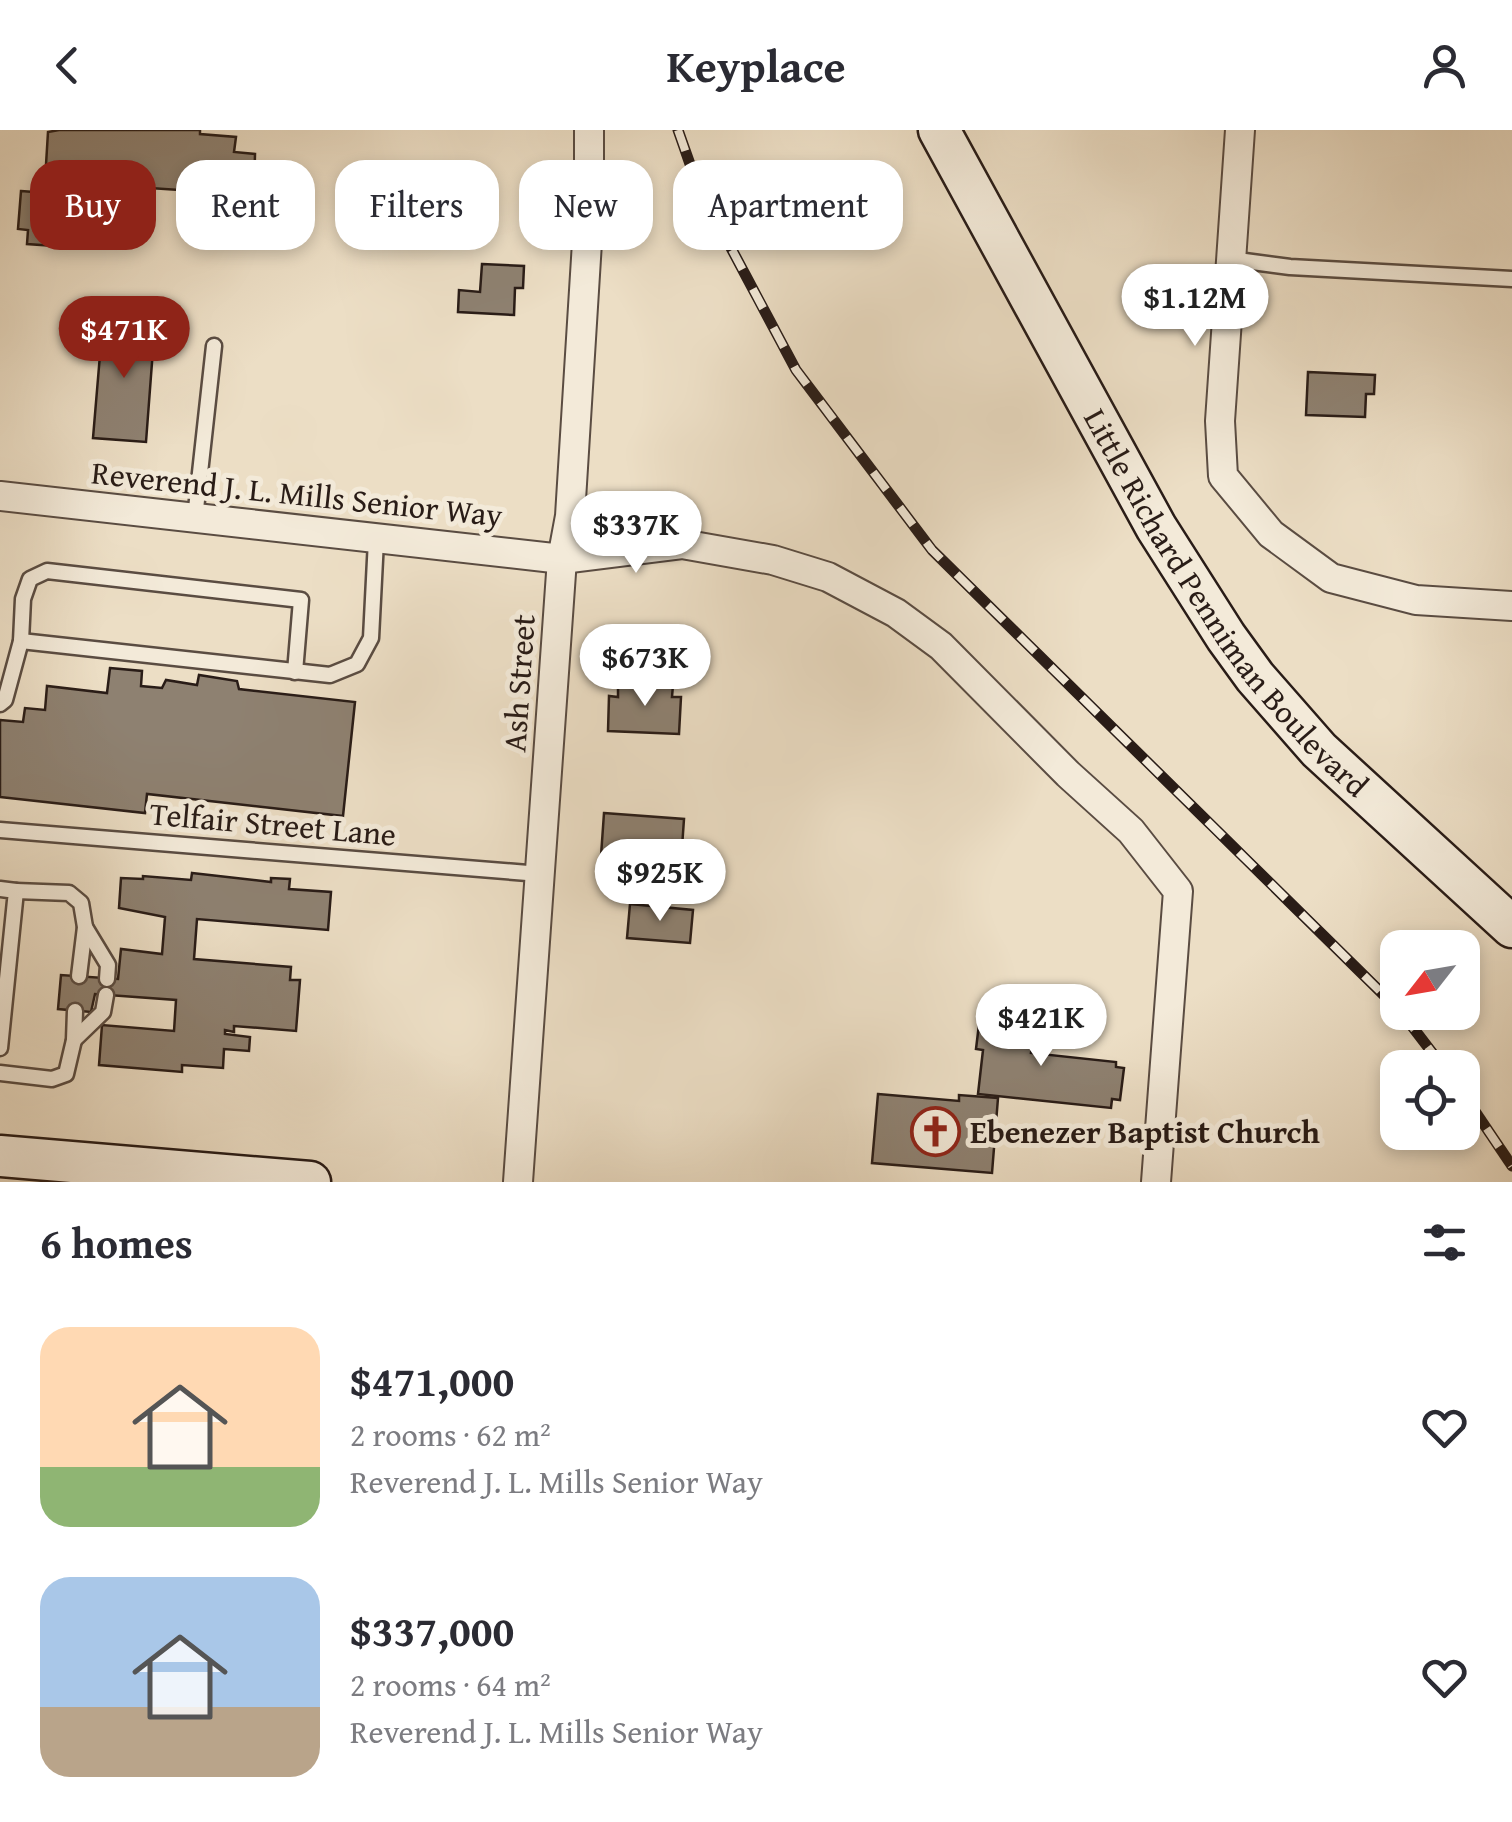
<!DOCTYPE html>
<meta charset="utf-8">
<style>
:root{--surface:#fff;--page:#f7f7f7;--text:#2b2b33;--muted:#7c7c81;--accent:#8f2418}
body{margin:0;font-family:"Gentium Book Plus",serif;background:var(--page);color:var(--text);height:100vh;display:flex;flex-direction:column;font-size:38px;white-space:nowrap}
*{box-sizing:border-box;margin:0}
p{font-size:32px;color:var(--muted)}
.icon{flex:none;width:55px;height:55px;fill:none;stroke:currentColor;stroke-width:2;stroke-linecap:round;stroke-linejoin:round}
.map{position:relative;height:1052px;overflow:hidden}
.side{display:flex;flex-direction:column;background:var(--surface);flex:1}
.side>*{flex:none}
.guide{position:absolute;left:30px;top:30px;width:1000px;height:90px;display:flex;gap:20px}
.needle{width:65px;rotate:239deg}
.buttons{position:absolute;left:1380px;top:800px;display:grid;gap:20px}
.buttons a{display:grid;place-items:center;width:100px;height:100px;border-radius:20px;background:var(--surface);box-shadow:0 5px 15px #0003;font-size:50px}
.price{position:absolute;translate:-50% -85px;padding:0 22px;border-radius:35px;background:#fff;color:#222;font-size:32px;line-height:65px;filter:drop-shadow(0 2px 5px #0008)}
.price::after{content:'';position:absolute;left:50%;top:60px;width:30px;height:22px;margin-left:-15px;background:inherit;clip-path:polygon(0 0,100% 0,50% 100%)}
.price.current{background:var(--accent);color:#fff}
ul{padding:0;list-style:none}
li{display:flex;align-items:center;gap:30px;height:250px;padding:0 40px}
li span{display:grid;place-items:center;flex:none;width:280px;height:200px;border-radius:30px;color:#555}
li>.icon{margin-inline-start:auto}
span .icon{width:120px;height:120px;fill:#fffc;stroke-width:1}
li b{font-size:42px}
h2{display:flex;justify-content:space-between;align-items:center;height:120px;padding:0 40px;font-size:42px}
.pill{padding:0 35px;border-radius:30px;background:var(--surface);box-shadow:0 5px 15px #0003;font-size:35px;line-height:90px}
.pill.current{background:var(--accent);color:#fff}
header{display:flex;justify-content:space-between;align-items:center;height:130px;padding:0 40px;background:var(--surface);font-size:45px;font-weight:700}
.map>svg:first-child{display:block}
.building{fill:#8e8171;stroke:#291c17;stroke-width:2.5}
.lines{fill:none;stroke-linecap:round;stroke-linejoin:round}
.lane-casing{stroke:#5a4c42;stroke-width:19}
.street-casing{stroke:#5a4c42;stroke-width:32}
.secondary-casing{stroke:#291c17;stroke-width:45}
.lane{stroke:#f3ead9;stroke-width:14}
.street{stroke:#f3ead9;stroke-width:28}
.secondary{stroke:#f3ead9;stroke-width:40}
.rail-casing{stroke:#291c17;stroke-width:11}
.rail{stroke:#f3ead9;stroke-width:8;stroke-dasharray:22;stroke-linecap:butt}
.labels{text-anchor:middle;stroke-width:10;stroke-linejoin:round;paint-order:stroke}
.street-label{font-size:32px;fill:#291c17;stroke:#f3ead9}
.poi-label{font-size:32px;font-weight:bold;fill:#291c17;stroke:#f3ead9;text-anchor:start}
</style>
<header><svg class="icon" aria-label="back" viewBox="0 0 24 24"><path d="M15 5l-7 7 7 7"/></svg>Keyplace<svg class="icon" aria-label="person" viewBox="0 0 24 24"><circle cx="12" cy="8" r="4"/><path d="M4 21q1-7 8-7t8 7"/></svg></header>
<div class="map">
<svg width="1512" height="1052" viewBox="0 0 1512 1052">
<rect width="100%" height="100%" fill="#ecdec5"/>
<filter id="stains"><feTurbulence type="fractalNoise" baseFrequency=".002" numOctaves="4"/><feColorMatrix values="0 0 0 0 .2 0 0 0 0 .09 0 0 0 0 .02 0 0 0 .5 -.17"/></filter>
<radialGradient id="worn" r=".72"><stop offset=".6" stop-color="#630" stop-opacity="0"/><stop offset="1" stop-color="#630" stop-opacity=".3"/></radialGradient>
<g class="building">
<path d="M59 0H200V4L236 7 234 22 255 24 254 65 45 51 48 2Z"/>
<path d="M291 49 303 50 301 75 289 74Z"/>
<path d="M21 61 73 65 69 117 27 114 28 100 18 99Z"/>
<path d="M482 134 524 136 523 158H515L514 185 458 182 459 160 480 162Z"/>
<path d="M103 189 155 193 146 312 93 308Z"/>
<path d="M1308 242 1375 245 1374 264H1366L1365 287 1306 285Z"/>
<path d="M110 538 142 541 141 556 162 558 166 550 197 555 199 545 237 551 239 559 355 572 343 686 147 664 145 683 0 667V590L23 592 25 578 45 580 47 556 107 563Z"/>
<path d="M618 553 673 555 672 567H681L679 604 608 601 609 566 618 567Z"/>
<path d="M604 683 684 689 681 732 601 726Z"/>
<path d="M192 743 271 752V748L290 749 289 759 331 762 328 800 197 789 194 829 291 837 290 850H300L296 901 234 896V902L225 900V904L250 907 249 921 224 919 223 938 182 935V942L99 935 102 895 174 901 176 870 95 864 91 882 58 879 61 845 118 849 121 819 162 824 165 787 119 778 121 748 143 749V746L191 750Z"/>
<path d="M630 774 693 780 690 813 627 808Z"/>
<path d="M980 886 1035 892 1031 923 1116 932V937L1124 938 1120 970 1112 969 1111 978 978 964 983 920 976 919Z"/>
<path d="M878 964 959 971V965L998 968 992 1043 872 1033Z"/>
</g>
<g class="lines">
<defs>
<g id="lane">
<path d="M1230 129 1290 137 1512 149"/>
<path d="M195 388 214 216"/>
<path d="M21 511 330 545 357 534 371 508 376 410"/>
<path d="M0 574 5 570 21 511 23 469 30 449 47 441 301 470 295 542"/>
<path d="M0 700 540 744"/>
<path d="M0 759 16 761 0 918"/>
<path d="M16 761 69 763 81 773 85 797 79 846"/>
<path d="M85 797 108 835 107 849"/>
<path d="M74 910 103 882 106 865"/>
<path d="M0 943 52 949 66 944 74 910 75 881"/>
</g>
<g id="street">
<path d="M1240 0 1220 291 1223 346 1271 404 1331 448 1416 470 1512 476"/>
<path d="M0 366 562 429 682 414 773 430 828 447 896 483 941 516 1068 644 1131 701 1178 761 1156 1052"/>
<path d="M518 1052 562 429 570 386 589 80V0"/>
</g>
<g id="secondary">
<path id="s1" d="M939 0 1156 397 1226 507 1255 547 1319 620 1512 797"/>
<path d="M0 1026 310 1052"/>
</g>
</defs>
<use href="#lane" class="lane-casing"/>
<use href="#street" class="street-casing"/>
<use href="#secondary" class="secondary-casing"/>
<use href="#lane" class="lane"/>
<use href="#street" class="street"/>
<use href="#secondary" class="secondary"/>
<defs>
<g id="rail">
<path d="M678 0 697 54 796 240 932 420 1398 879"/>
<path d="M1401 882 1444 938"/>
<path d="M1462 962 1512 1036"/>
</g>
</defs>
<use href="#rail" class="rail-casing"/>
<use href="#rail" class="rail"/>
</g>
<defs>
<symbol id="church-ring" viewBox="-11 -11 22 22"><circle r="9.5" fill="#f3ead9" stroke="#8f2418" stroke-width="1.5"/><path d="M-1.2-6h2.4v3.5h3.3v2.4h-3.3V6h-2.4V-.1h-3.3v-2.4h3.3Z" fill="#8f2418"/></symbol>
</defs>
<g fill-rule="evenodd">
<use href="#church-ring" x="908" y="974" width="55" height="55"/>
</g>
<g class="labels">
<g class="street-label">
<text transform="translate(297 364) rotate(6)" y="11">Reverend J. L. Mills Senior Way</text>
<text dy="11" stroke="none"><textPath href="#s1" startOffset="555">Little Richard Penniman Boulevard</textPath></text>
<text transform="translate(519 553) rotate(-86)" y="11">Ash Street</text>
<text transform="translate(273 694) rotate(5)" y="11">Telfair Street Lane</text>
</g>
<g class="poi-label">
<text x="970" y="1013">Ebenezer Baptist Church</text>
</g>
</g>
<rect width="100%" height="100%" filter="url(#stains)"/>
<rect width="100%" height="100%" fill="url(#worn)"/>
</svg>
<div class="buttons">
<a><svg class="needle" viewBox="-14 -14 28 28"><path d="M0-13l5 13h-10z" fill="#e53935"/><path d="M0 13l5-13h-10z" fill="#7c7c81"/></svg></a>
<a><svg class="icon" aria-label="locate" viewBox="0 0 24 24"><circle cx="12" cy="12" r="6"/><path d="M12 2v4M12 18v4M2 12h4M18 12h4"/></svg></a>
</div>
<b class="price" style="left:1195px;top:219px">$1.12M</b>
<b class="price current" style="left:124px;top:251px">$471K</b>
<b class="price" style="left:636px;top:446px">$337K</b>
<b class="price" style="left:645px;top:579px">$673K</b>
<b class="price" style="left:660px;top:794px">$925K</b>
<b class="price" style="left:1041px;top:939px">$421K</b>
<div class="guide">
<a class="pill current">Buy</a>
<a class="pill">Rent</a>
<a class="pill">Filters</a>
<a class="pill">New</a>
<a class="pill">Apartment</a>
</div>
</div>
<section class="side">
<h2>6 homes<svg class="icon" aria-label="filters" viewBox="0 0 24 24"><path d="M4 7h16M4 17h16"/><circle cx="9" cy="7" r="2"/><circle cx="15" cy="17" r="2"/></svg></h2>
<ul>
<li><span style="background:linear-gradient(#ffd9b3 70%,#8fb573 0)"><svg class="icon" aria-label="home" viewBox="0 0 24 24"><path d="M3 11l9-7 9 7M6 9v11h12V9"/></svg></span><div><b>$471,000</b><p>2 rooms · 62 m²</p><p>Reverend J. L. Mills Senior Way</p></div><svg class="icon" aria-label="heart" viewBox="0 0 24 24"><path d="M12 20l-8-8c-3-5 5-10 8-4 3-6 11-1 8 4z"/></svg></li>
<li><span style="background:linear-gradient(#a9c7e8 65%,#b9a48a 0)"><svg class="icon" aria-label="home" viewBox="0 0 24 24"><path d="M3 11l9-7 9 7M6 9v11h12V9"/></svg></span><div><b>$337,000</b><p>2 rooms · 64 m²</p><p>Reverend J. L. Mills Senior Way</p></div><svg class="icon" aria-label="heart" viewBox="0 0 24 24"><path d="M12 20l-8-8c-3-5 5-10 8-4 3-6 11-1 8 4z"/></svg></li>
</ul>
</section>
